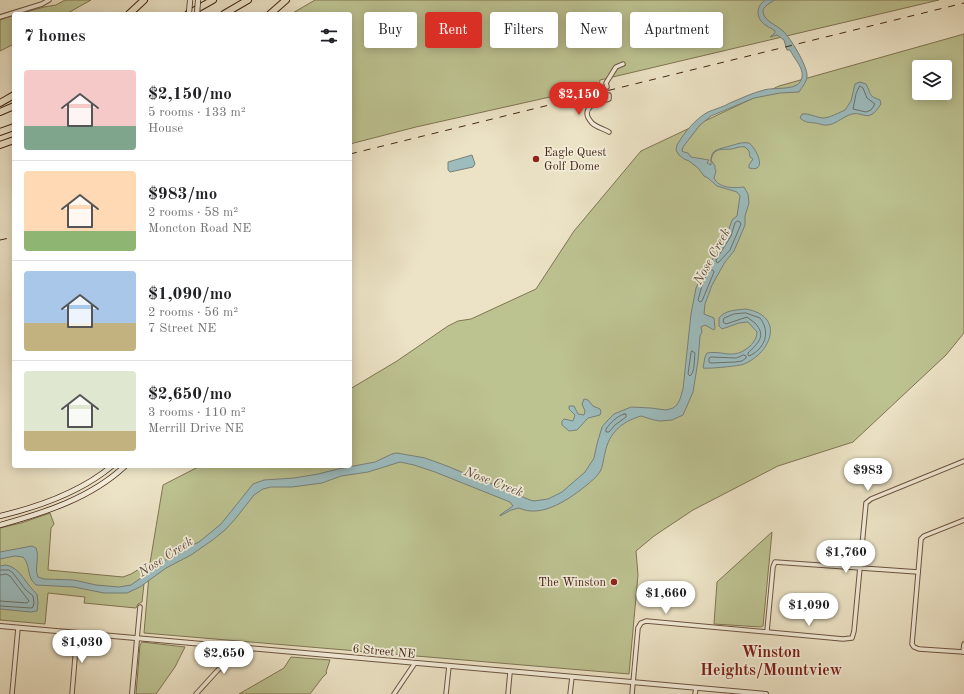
<!DOCTYPE html>
<meta charset="utf-8">
<style>
:root{--surface:#fff;--page:#f2f2f2;--text:#202124;--muted:#757577;--line:#e0e0e0;--accent:#d93025}
body{margin:0;font-family:"Old Standard TT",serif;background:var(--page);color:var(--text);height:100vh;display:flex;flex-direction:column;font-size:15px;white-space:nowrap}
*{box-sizing:border-box;margin:0}
p{font-size:13px;color:var(--muted)}
.icon{flex:none;width:22px;height:22px;fill:none;stroke:currentColor;stroke-width:2;stroke-linecap:round;stroke-linejoin:round}
.map{position:relative;flex:1;overflow:hidden}
.drawer{position:absolute;left:12px;top:12px;width:340px;height:456px;display:flex;flex-direction:column;background:var(--surface);border-radius:4px;box-shadow:0 2px 10px #0003}
.drawer>*{flex:none}
.guide{position:absolute;left:364px;top:12px;width:380px;height:36px;display:flex;gap:8px}
.controls{position:absolute;left:912px;top:60px;display:grid;gap:8px}
.controls a{display:grid;place-items:center;width:40px;height:40px;border-radius:4px;background:var(--surface);box-shadow:0 2px 10px #0003;font-size:20px}
.price{position:absolute;translate:-50% -34px;padding:0 9px;border-radius:14px;background:#fff;color:#222;font-size:13px;line-height:26px;filter:drop-shadow(0 1px 2px #0008)}
.price::after{content:'';position:absolute;left:50%;top:24px;width:12px;height:9px;margin-left:-6px;background:inherit;clip-path:polygon(0 0,100% 0,50% 100%)}
.price.current{background:var(--accent);color:#fff}
ul{padding:0;list-style:none}
li{display:flex;align-items:center;gap:12px;height:100px;padding:0 12px}
li+li{border-top:1px solid var(--line)}
li span{display:grid;place-items:center;flex:none;width:112px;height:80px;border-radius:4px;color:#555}
li>.icon{margin-inline-start:auto}
span .icon{width:48px;height:48px;fill:#fffc;stroke-width:1}
li b{font-size:17px}
h2{display:flex;justify-content:space-between;align-items:center;height:48px;padding:0 12px;font-size:17px}
.pill{padding:0 14px;border-radius:4px;background:var(--surface);box-shadow:0 2px 10px #0003;font-size:14px;line-height:36px}
.pill.current{background:var(--accent);color:#fff}
.map>svg:first-child{display:block}
.green{fill:#bdc291;stroke:#807453;fill-rule:evenodd}
.water{fill:#9cbcbe;stroke:#79807a}
.lines{fill:none;stroke-linecap:round;stroke-linejoin:round}
.shore{stroke:#70706a;stroke-width:1}
.minor-tunnel{stroke:#cabda3;stroke-width:3.5;stroke-dasharray:3.5 2;stroke-linecap:butt}
.minor-casing{stroke:#6e5441;stroke-width:5.5}
.tertiary-casing{stroke:#6e5441;stroke-width:6}
.secondary-casing{stroke:#442515;stroke-width:6}
.motorway-casing{stroke:#442515;stroke-width:8}
.minor{stroke:#f3edda;stroke-width:3.5}
.tertiary{stroke:#f3edda;stroke-width:4}
.secondary{stroke:#f3edda;stroke-width:4.5}
.motorway{stroke:#ece3c6;stroke-width:6}
.rail{stroke:#442515;stroke-width:1;stroke-dasharray:7 7;stroke-linecap:butt}
.secondary-bridge-casing{stroke:#442515;stroke-width:6;stroke-linecap:butt}
.secondary-bridge{stroke:#f3edda;stroke-width:4.5}
.poi-dot{fill:#8f2418;stroke:#f3edda;stroke-width:1.5}
.labels{text-anchor:middle;stroke-width:3.5;stroke-linejoin:round;paint-order:stroke}
.poi-label{font-size:12px;fill:#442515;stroke:#f3edda;text-anchor:start}
.street-label{font-size:12px;fill:#442515;stroke:#f3edda}
.water-label{font-size:13px;font-style:italic;fill:#5a4b3f;stroke:#f3edda}
.district-label{font-size:16px;font-weight:bold;fill:#7a1f14;stroke:#f3edda}
</style>
<div class="map">
<svg width="964" height="694" viewBox="0 0 964 694">
<rect width="100%" height="100%" fill="#ece3c6"/>
<filter id="stains"><feTurbulence type="fractalNoise" baseFrequency=".005" numOctaves="4"/><feColorMatrix values="0 0 0 0 .2 0 0 0 0 .09 0 0 0 0 .02 0 0 0 .5 -.17"/></filter>
<radialGradient id="worn" r=".72"><stop offset=".6" stop-color="#630" stop-opacity="0"/><stop offset="1" stop-color="#630" stop-opacity=".3"/></radialGradient>
<g class="green">
<path d="M65 0H91L66 14H19L44 7 56 5Z"/>
<path d="M315 0H939L600 80 599 86 416 127 350 144V14H291Z"/>
<path d="M14 15V44L0 51V20Z"/>
<path d="M964 34V333L946 355 853 442 778 466 693 510 654 536 636 551 638 575 629 674 144 633 150 563 163 485 200 466H350V389L397 361 448 326 458 321 471 319 536 289 574 231 641 151 779 86ZM919 67H945V93H919Z"/>
<path d="M50 513 54 524 51 528 48 570 123 577 131 574 146 565 142 602 138 604 136 608 84 603 85 597 48 593 45 624 0 620V528L21 523Z"/>
<path d="M772 532 763 626 761 627 714 624 717 582Z"/>
<path d="M142 642 185 647 175 667 156 694H136L140 645Z"/>
<path d="M291 657 330 660 326 672 327 673 322 678 310 694H239L284 668Z"/>
</g>
<g class="water">
<path d="M765 0H775C771 2 762 7 763 12 764 21 778 26 783 31 790 37 808 67 807 76 807 82 802 87 799 92L780 93 754 98 711 116 700 125 683 147 682 151 684 152 688 153 691 157 709 160 707 163 711 165C710 149 716 150 730 146 737 144 741 142 749 143 757 149 768 173 749 168V165L753 159 750 157 749 151 745 147C740 146 736 148 732 149 721 150 714 147 711 160L715 166V169L716 171 714 178C719 189 735 188 744 187L748 194 749 203 745 216V225L734 251 725 262 712 285 705 304 704 314 714 318 715 328 714 330 705 325 701 327 702 332 700 336 698 361 693 392 683 415 672 420 660 421 654 420 641 416C621 422 609 433 605 453 603 460 603 468 599 473 596 478 591 481 588 484 571 498 542 519 519 508L511 510 500 516V515L513 506 510 502 435 472 414 465 400 462 368 472 341 476 322 483 292 487H271L263 489 254 495 236 518 226 529 214 539 191 555 166 568 140 587 127 593H104L74 587 36 585C26 577 31 565 23 557L15 556 0 559V552L32 546 36 548C40 558 34 568 38 577L44 579 74 580 96 585 119 587 131 585 167 559 184 549 199 542 221 524 253 484 264 480 294 478 318 474 338 469 375 462 392 454 397 453 425 458 447 466 483 481 506 488 518 495 530 500 534 501 548 499 562 492 585 472 594 458 597 444 602 427 607 421 614 414 631 407 651 408 666 410 673 408 677 405 680 399 683 389 691 314 696 288 700 280 727 235 732 220 737 216 740 196 737 192 717 186 708 178 704 176 698 168 689 161 684 159 679 155 676 150 677 145C684 133 695 119 708 112 715 109 723 107 730 103 742 98 752 93 764 90 774 87 797 91 801 80 806 70 794 59 790 50H787L784 40 777 35 770 37 775 33V31C772 28 769 28 767 26 756 20 755 7 765 0Z"/>
<path d="M860 82 866 84C872 95 867 95 880 100L881 104C867 126 864 109 849 115 841 118 834 126 824 125 821 125 818 123 815 123 808 122 806 123 800 118L802 114C810 113 816 118 824 118 828 118 841 112 845 110L851 101 855 84Z"/>
<path d="M472 155 475 164 473 167 450 172 448 170V162Z"/>
<path d="M746 309C785 316 772 352 744 364 740 366 708 369 703 368L705 357 707 353C725 350 733 361 750 346 754 342 757 337 757 332L748 322 739 323 722 329 719 326V318C725 310 737 310 746 309Z"/>
<path d="M584 399 588 400 593 406 600 409 601 412 600 415 588 418 577 430 569 431 562 425V421L564 419 573 421 575 415 569 409V406H574L578 414 584 415 585 411 582 404Z"/>
<path d="M6 565C21 568 26 585 37 594L38 603 37 611 31 612 0 609V566Z"/>
</g>
<g class="lines">
<g class="shore">
<path d="M860 86 863 88 867 98 875 104 871 110 866 112 853 109 856 94Z"/>
<path d="M738 221 740 222 741 224 730 250 719 262 717 263 716 260 731 236 735 223Z"/>
<path d="M710 270H713L714 272 702 301 700 302 698 300 703 282Z"/>
<path d="M746 313 760 318C771 332 765 349 749 356L748 355V353C758 343 767 336 755 323 752 321 750 319 747 317L726 324 723 322 724 318 734 314Z"/>
<path d="M692 351 695 353C694 360 695 372 690 376L688 374 691 353Z"/>
<path d="M744 355 746 356V358L742 361 735 362 711 363 709 362V358L711 357 736 358Z"/>
<path d="M624 414H626V417L615 425 609 432H606V429C611 422 616 417 624 414Z"/>
<path d="M0 570H9L13 573 25 589 33 596 34 603 33 607 31 608 0 606"/>
<path d="M0 575 6 574 10 576 29 601 27 603 0 601"/>
</g>
<path class="minor-tunnel" d="M607 87 609 95"/>
<defs>
<g id="minor">
<path d="M0 17 42 4 49 0"/>
<path d="M607 87 606 83 616 67 623 64"/>
<path d="M609 95V99C597 102 578 108 592 123 596 127 604 129 609 132"/>
<path d="M964 520 924 536 921 539 912 644 914 647 919 649 964 652"/>
<path d="M767 631 773 567 775 562 918 572"/>
<path d="M137 639 140 607"/>
<path d="M963 652 964 644"/>
<path d="M12 694 18 628"/>
<path d="M72 694 77 634"/>
<path d="M196 694 217 671 234 655 236 648"/>
<path d="M394 694 415 663"/>
<path d="M446 694 449 666"/>
<path d="M508 694 510 672"/>
<path d="M570 694 572 677"/>
<path d="M632 694 638 628 641 623 646 621 843 639 852 638 854 631 866 503 871 499 964 461"/>
<path d="M695 694 696 688"/>
</g>
<g id="tertiary">
<path d="M0 626 766 694"/>
<path d="M132 694 137 639"/>
</g>
<g id="secondary">
<path d="M0 516C38 507 82 491 112 466"/>
<path d="M0 525C44 513 91 498 125 466"/>
</g>
<g id="motorway">
<path d="M129 14 144 0"/>
<path d="M188 14 213 0"/>
<path d="M224 14 248 0"/>
<path d="M270 14 286 0"/>
<path d="M0 103 14 95"/>
<path d="M0 112 14 106"/>
<path d="M0 132 14 127"/>
<path d="M0 145 14 140"/>
</g>
</defs>
<use href="#minor" class="minor-casing"/>
<use href="#tertiary" class="tertiary-casing"/>
<use href="#secondary" class="secondary-casing"/>
<use href="#motorway" class="motorway-casing"/>
<use href="#minor" class="minor"/>
<use href="#tertiary" class="tertiary"/>
<use href="#secondary" class="secondary"/>
<use href="#motorway" class="motorway"/>
<g class="rail">
<path d="M350 154 964 3"/>
<path d="M0 240 14 237"/>
</g>
<defs>
<g id="secondary-bridge">
<path d="M189 14 190 0"/>
<path d="M197 14 198 0"/>
</g>
</defs>
<use href="#secondary-bridge" class="secondary-bridge-casing"/>
<use href="#secondary-bridge" class="secondary-bridge"/>
</g>
<g class="poi-dot">
<circle cx="536" cy="159" r="4"/>
<circle cx="614" cy="582" r="4"/>
</g>
<g class="labels">
<g class="poi-label">
<text x="544" y="156">Eagle Quest<tspan x="544" dy="14">Golf Dome</tspan></text>
<text x="606" y="586" text-anchor="end">The Winston</text>
</g>
<g class="street-label">
<text transform="translate(384 651) rotate(5)" y="4">6 Street NE</text>
</g>
<g class="water-label">
<text transform="translate(711 256) rotate(-61)" y="5">Nose Creek</text>
<text transform="translate(494 481) rotate(21)" y="5">Nose Creek</text>
<text transform="translate(165 556) rotate(-33)" y="5">Nose Creek</text>
</g>
<g class="district-label">
<text x="771" y="657">Winston<tspan x="771" dy="18">Heights/Mountview</tspan></text>
</g>
</g>
<rect width="100%" height="100%" filter="url(#stains)"/>
<rect width="100%" height="100%" fill="url(#worn)"/>
</svg>
<div class="controls">
<a><svg class="icon" aria-label="layers" viewBox="0 0 24 24"><path d="M12 4l9 5-9 5-9-5zM3 14l9 5 9-5"/></svg></a>
</div>
<b class="price current" style="left:579px;top:116px">$2,150</b>
<b class="price" style="left:868px;top:492px">$983</b>
<b class="price" style="left:846px;top:574px">$1,760</b>
<b class="price" style="left:666px;top:615px">$1,660</b>
<b class="price" style="left:809px;top:627px">$1,090</b>
<b class="price" style="left:82px;top:664px">$1,030</b>
<b class="price" style="left:224px;top:675px">$2,650</b>
<div class="guide">
<a class="pill">Buy</a>
<a class="pill current">Rent</a>
<a class="pill">Filters</a>
<a class="pill">New</a>
<a class="pill">Apartment</a>
</div>
<section class="drawer">
<h2>7 homes<svg class="icon" aria-label="filters" viewBox="0 0 24 24"><path d="M4 7h16M4 17h16"/><circle cx="9" cy="7" r="2"/><circle cx="15" cy="17" r="2"/></svg></h2>
<ul>
<li><span style="background:linear-gradient(#f6c9c9 70%,#7fa58c 0)"><svg class="icon" aria-label="home" viewBox="0 0 24 24"><path d="M3 11l9-7 9 7M6 9v11h12V9"/></svg></span><div><b>$2,150/mo</b><p>5 rooms · 133 m²</p><p>House</p></div></li>
<li><span style="background:linear-gradient(#ffd9b3 75%,#8fb573 0)"><svg class="icon" aria-label="home" viewBox="0 0 24 24"><path d="M3 11l9-7 9 7M6 9v11h12V9"/></svg></span><div><b>$983/mo</b><p>2 rooms · 58 m²</p><p>Moncton Road NE</p></div></li>
<li><span style="background:linear-gradient(#a9c7e8 65%,#c2b280 0)"><svg class="icon" aria-label="home" viewBox="0 0 24 24"><path d="M3 11l9-7 9 7M6 9v11h12V9"/></svg></span><div><b>$1,090/mo</b><p>2 rooms · 56 m²</p><p>7 Street NE</p></div></li>
<li><span style="background:linear-gradient(#dfe7d0 75%,#c2b280 0)"><svg class="icon" aria-label="home" viewBox="0 0 24 24"><path d="M3 11l9-7 9 7M6 9v11h12V9"/></svg></span><div><b>$2,650/mo</b><p>3 rooms · 110 m²</p><p>Merrill Drive NE</p></div></li>
</ul>
</section>
</div>
